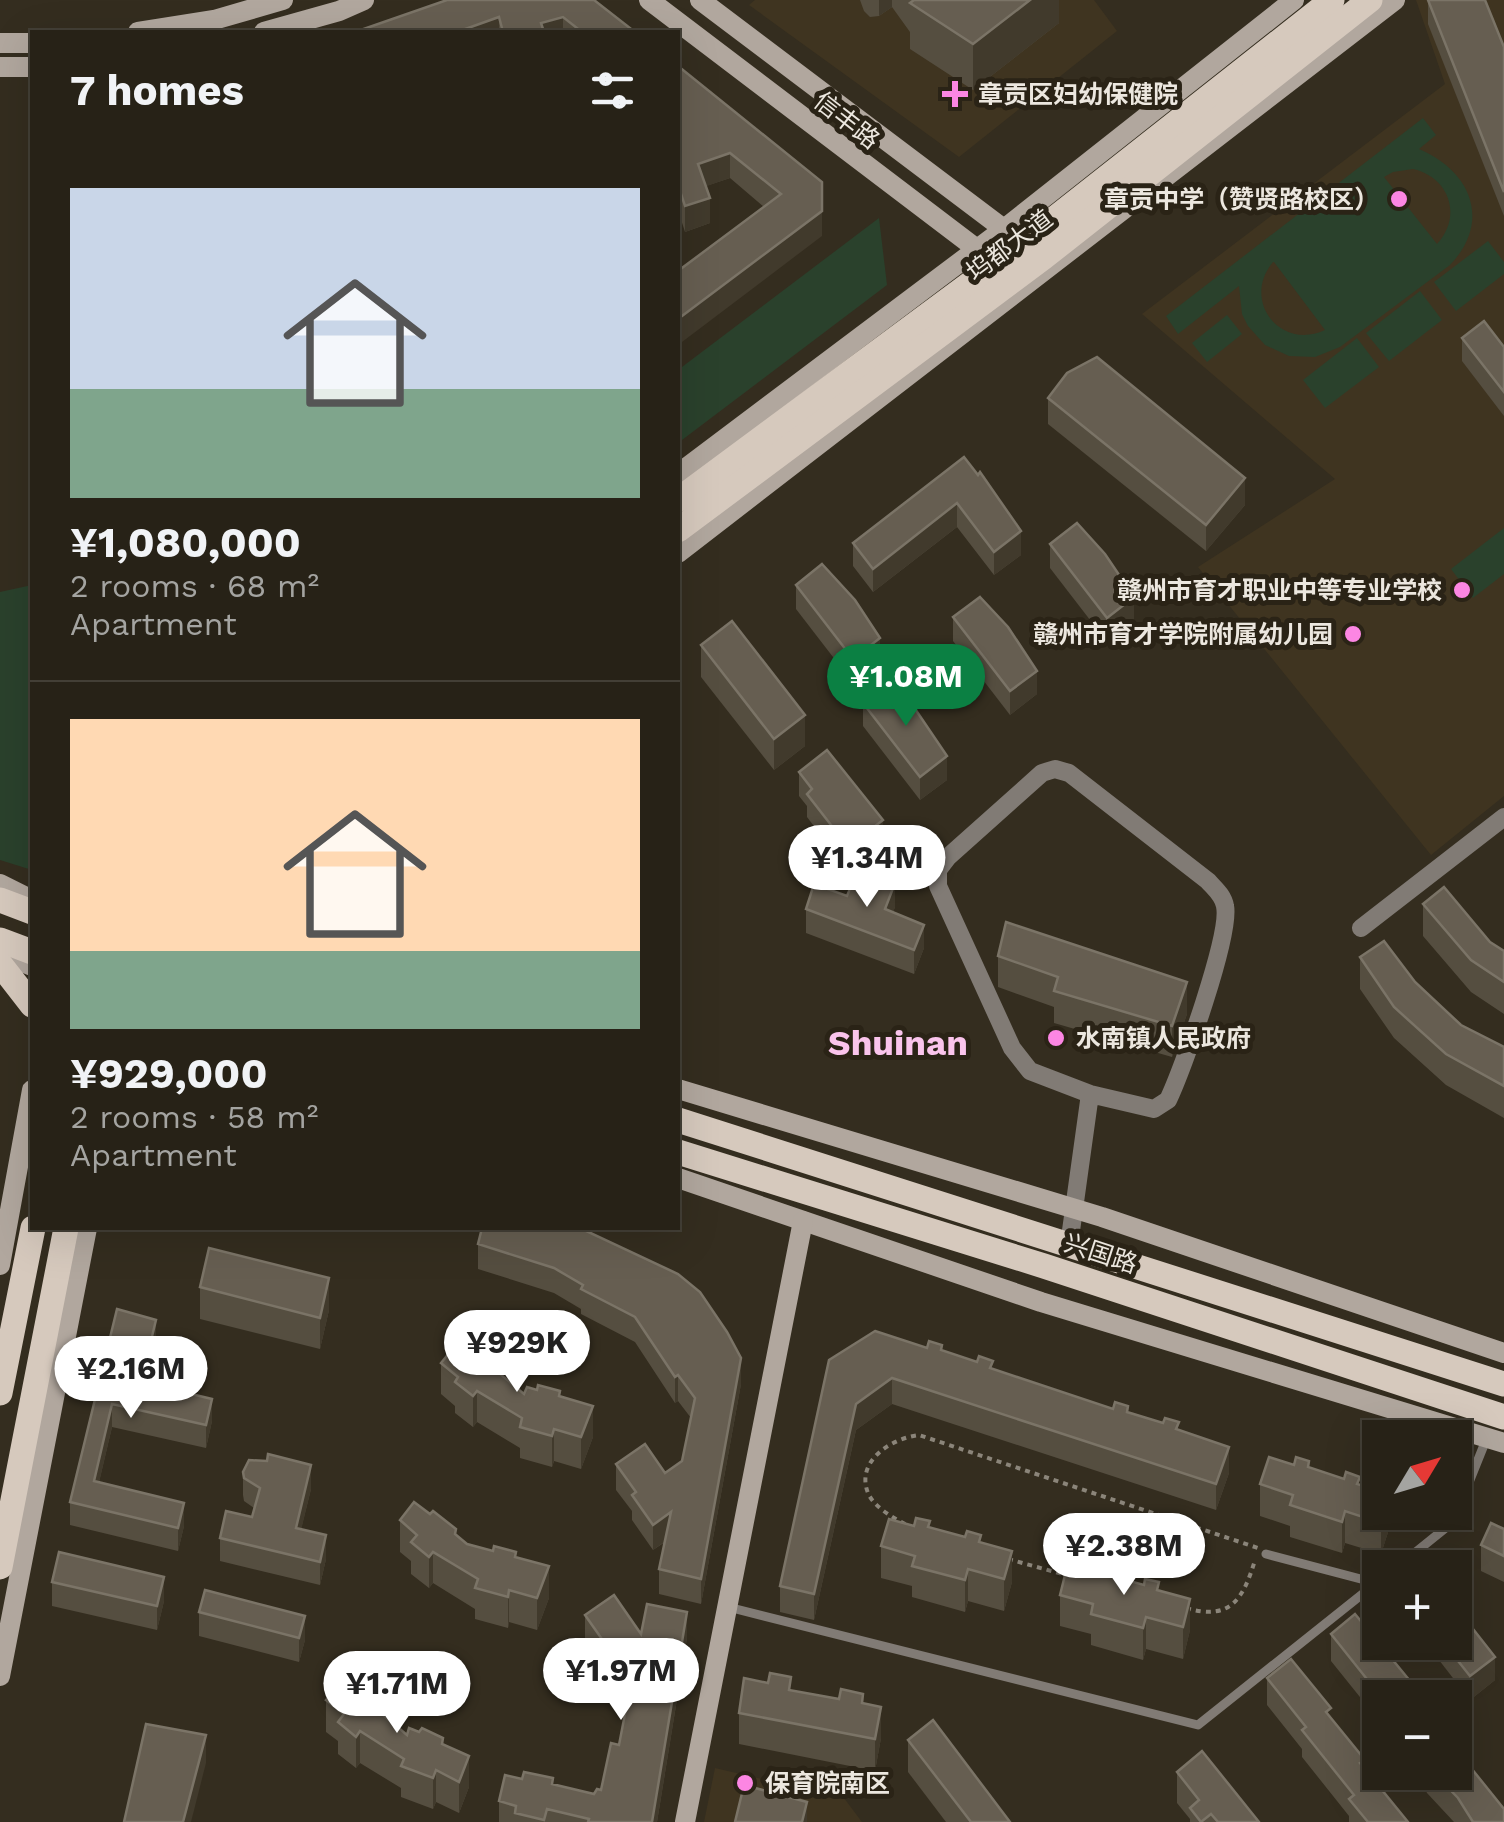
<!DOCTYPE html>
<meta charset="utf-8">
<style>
:root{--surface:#272217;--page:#2f2a20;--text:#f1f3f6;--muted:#a4a4a1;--line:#433f36;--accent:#0b8043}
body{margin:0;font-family:"Work Sans","Noto Sans SC",sans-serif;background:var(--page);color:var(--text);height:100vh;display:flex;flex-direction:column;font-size:38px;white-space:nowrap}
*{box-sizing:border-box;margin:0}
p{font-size:32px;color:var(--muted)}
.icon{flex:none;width:55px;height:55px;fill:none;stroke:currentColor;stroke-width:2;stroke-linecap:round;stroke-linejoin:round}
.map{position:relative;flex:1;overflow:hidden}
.details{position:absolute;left:30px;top:30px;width:650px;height:1200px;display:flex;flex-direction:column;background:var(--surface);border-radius:0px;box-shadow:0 10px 40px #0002,0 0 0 2px var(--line)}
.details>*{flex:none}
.needle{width:65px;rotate:52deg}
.tools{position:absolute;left:1362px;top:1420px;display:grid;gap:20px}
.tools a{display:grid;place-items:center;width:110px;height:110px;border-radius:0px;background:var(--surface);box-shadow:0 10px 40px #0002,0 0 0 2px var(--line);font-size:50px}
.price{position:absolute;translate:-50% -85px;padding:0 22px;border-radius:35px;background:#fff;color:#222;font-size:32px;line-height:65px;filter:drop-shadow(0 2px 5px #0008)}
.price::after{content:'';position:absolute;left:50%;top:60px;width:30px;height:22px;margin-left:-15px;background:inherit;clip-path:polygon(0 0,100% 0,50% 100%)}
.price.active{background:var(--accent);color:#fff}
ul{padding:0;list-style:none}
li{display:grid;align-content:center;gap:20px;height:530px;padding:0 40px}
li+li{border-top:2px solid var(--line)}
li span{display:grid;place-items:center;height:310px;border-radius:0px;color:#555}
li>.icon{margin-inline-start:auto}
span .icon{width:180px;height:180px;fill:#fffc;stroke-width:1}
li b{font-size:42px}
h2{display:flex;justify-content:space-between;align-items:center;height:120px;padding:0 40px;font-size:42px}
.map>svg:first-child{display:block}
.built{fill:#3f3420}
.green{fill:#2a412c;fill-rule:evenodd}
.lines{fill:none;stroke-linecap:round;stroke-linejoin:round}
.path{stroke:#8b857a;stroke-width:4;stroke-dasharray:5 5;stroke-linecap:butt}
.lane{stroke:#817b75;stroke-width:9}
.street{stroke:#817b75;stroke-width:18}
.secondary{stroke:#b1a79e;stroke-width:20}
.primary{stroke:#d6c9bd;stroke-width:25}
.wall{fill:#554e40}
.shaded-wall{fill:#413a2c}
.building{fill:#665e51;stroke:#7b7467;stroke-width:2.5}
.poi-dot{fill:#fc86e3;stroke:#2a2316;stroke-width:4}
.labels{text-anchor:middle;stroke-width:10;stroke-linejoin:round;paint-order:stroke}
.poi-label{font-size:25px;font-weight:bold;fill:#ece7df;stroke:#2a2316;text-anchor:start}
.street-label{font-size:25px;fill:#ece7df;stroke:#2a2316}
.district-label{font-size:35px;font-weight:bold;fill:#fac4ec;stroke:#2a2316}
</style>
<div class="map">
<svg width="1504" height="1822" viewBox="0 0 1504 1822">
<rect width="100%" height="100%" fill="#342d1f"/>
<g class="built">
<path d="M755 0H1094L1117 31 959 157 749 5Z"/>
<path d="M1416 0H1504V796L1431 855 1198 567 1335 479 1142 314 1445 84Z"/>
<path d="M715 1768 844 1798 862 1822H704Z"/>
</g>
<g class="green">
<path d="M1423 118 1436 135 1419 149C1471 171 1492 221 1450 265L1340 347 1315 357 1289 356 1265 345 1248 326 1242 314 1239 286 1178 334 1166 316ZM1413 169C1449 177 1463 216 1437 244L1384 177 1393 172ZM1273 262H1274L1325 330C1280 351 1241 300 1273 262Z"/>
<path d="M879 218 887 285 678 443V370Z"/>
<path d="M1488 241 1504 262V274L1456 311 1434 282Z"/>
<path d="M1420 291 1442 320 1389 361 1366 333Z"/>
<path d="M1227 315 1242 334 1207 362 1192 343Z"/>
<path d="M1357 338 1379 367 1325 408 1303 380Z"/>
<path d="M1504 528V574L1473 598 1451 569Z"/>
<path d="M32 585V870L0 860V592Z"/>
</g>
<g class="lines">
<g class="path">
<path d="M905 1524C892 1517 874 1507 868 1493 855 1460 893 1438 919 1435L1258 1548"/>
<path d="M1008 1559 1066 1575"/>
<path d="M1186 1608C1230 1621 1243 1600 1255 1560"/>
</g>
<g class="lane">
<path d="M1266 1554 1376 1583"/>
<path d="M1396 1568 1453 1522 1486 1440"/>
<path d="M728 1607 1198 1725 1380 1580"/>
</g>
<g class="street">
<path d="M1361 928 1504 817"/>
<path d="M1069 1245 1090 1094 1154 1109 1168 1100C1183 1069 1231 934 1225 906 1223 895 1215 889 1208 881L1069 773 1055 769 1042 773 948 857 938 870V886L1012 1048 1030 1071 1090 1094"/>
</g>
<g class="secondary">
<path d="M649 0 986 256"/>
<path d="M700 0 1013 236"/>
<path d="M138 32 214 20 283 0"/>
<path d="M264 32 339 11 364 0"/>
<path d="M0 43H32"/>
<path d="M0 67H32"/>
<path d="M678 474 1004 229 1294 0"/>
<path d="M678 553 1395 0"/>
<path d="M0 884 32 900"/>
<path d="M0 953 32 966"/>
<path d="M678 1089 1102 1217 1504 1353"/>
<path d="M678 1178 1041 1302 1504 1443"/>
<path d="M0 1265 32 1090"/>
<path d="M0 1676 87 1228"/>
<path d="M685 1822 803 1221"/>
</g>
<g class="primary">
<path d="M678 500 998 263 1332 0"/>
<path d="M678 530 1044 257 1370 0"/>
<path d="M0 900 32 912"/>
<path d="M0 940 32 952"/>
<path d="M0 964 32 1005"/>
<path d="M678 1120 1504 1384"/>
<path d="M678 1152 1044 1266 1504 1417"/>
<path d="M0 1393 33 1228"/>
<path d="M0 1567 66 1228"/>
</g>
</g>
<g class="wall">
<path d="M594 0 635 32H355Z"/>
<path d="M860 0H1059V23L973 90 910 49V32L892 7 879 16 870 17 864 11Z"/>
<path d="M1428 0 1504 47V216L1428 24Z"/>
<path d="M678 66 822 182V236L764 207 730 178 706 186 710 223 685 232 678 210Z"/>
<path d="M1462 338 1504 347V416L1462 361Z"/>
<path d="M1048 398 1245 505 1206 551 1048 424Z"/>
<path d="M964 457 1021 555 994 575 957 527 873 592 853 566V543Z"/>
<path d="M1050 544 1134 621 1107 642 1050 568Z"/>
<path d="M796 585 880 662 853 683 796 609Z"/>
<path d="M953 617 1037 694 1010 715 953 641Z"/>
<path d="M701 645 805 746 774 770 701 677Z"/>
<path d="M863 703 947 780 920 800 863 726Z"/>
<path d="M799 772 883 844 853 867 843 854 838 858 807 817V806L799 796Z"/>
<path d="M847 896 895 907 893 912 924 948 914 974 806 933V909Z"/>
<path d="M1423 904 1504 951V1014L1471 992 1423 936Z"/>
<path d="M998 956 1187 1014 1172 1057 1054 1023V1007L998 987Z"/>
<path d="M1360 957 1415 982 1461 1025 1504 1047V1118L1446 1085 1394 1038 1360 989Z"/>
<path d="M580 1228 741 1384 701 1604 659 1594V1569L665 1542 653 1550 632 1520V1511L616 1490V1464L665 1473 682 1461 691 1418 678 1401 675 1403 635 1342 581 1314V1309L554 1293 478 1269V1244Z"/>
<path d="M200 1287 329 1310 320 1349 200 1319Z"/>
<path d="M117 1309 156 1342 146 1384 212 1421 206 1448 112 1427 99 1482 184 1526 178 1551 70 1525V1502Z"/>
<path d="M927 1348 942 1351 1023 1380 1179 1430 1229 1473 1216 1510 892 1404 856 1430 814 1620 780 1612V1586L829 1360Z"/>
<path d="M441 1363 500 1374 524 1394 537 1390 560 1396 593 1437 581 1469 554 1461 552 1467 520 1458V1448L477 1422 473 1427 455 1413V1406L441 1394Z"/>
<path d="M1294 1465 1309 1467 1360 1485 1390 1512V1526L1381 1554 1345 1543 1342 1553 1290 1537V1526L1260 1516V1484Z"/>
<path d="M243 1472 311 1489 301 1529 326 1559 320 1585 220 1561V1538L252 1517 254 1508 244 1501 243 1495Z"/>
<path d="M400 1520 456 1535 467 1544 516 1557 549 1598 537 1630 509 1622 508 1628 475 1619V1609L433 1583 429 1588 411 1574V1561L400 1552Z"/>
<path d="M914 1526 930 1527 981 1542 1012 1582 1004 1611 968 1601 965 1612 912 1597V1586L881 1578V1546Z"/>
<path d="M1504 1529V1582L1481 1571V1545Z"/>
<path d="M1093 1573 1108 1575 1159 1590 1190 1630 1183 1659 1146 1649 1143 1660 1091 1645V1634L1060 1626V1595Z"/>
<path d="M52 1582 164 1601 157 1630 52 1606Z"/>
<path d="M199 1612 305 1640 299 1662 199 1636Z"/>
<path d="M585 1615 641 1634 687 1638 657 1822H499V1801L553 1784 594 1794 601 1790 619 1745 626 1708 600 1671V1663L585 1640Z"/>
<path d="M1331 1634 1424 1698H1380V1722L1331 1661Z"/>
<path d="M1425 1642H1455L1495 1680 1470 1700Z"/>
<path d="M1267 1678 1331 1718 1365 1769 1408 1822H1349V1816L1302 1757V1749L1267 1705Z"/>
<path d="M768 1683 791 1690 863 1703 881 1738 875 1771 739 1744V1713Z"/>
<path d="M326 1700 383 1714 407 1735 443 1744 469 1787 459 1813 436 1802 433 1809 401 1797V1788L360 1763 356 1768 338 1754V1741L326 1732Z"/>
<path d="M908 1740 1010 1822H946L908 1772Z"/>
<path d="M1177 1772 1259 1822H1190V1819L1177 1803Z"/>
<path d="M1416 1772H1455L1504 1822H1454L1427 1793Z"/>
</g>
<g class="shaded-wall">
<path d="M879 0H892V7L879 16Z"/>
<path d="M1030 0H1059V23L973 90V44Z"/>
<path d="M499 17V32H457Z"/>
<path d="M563 17V32H541V23Z"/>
<path d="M730 153V178L698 189V164Z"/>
<path d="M710 198V223L685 232V206Z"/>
<path d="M822 211V236L678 345V319Z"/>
<path d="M1245 478V505L1206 551V525Z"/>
<path d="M957 503V527L873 592V569Z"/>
<path d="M1021 531V555L994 575V552Z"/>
<path d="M1134 597V621L1107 642V618Z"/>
<path d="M880 638V662L853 683V659Z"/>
<path d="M1037 671V694L1010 715V691Z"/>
<path d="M805 715V746L774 770V739Z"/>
<path d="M947 756V780L920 800V777Z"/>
<path d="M883 820V844L853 867V843Z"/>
<path d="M843 830V854L838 858V834Z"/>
<path d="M895 883V907L885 933V909Z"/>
<path d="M924 925V948L914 974V950Z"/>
<path d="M1187 982V1014L1172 1057V1026Z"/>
<path d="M329 1278V1310L320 1349V1318Z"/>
<path d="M156 1320V1342L141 1405V1382Z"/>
<path d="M741 1358V1384L701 1604V1579Z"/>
<path d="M678 1375V1401L675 1403V1377Z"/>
<path d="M892 1378V1404L856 1430 814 1620V1594L856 1404Z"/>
<path d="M477 1391V1422L473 1427V1396Z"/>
<path d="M212 1399V1421L206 1448V1425Z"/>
<path d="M112 1404V1427L94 1504V1481Z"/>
<path d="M593 1406V1437L581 1469V1437Z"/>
<path d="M554 1429V1461L552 1467V1436Z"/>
<path d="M1229 1447V1473L1216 1510V1484Z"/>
<path d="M311 1465V1489L296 1551V1528Z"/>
<path d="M184 1503V1526L178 1551V1528Z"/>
<path d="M1345 1511V1543L1342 1553V1522Z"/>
<path d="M671 1512V1537L653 1550V1525Z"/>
<path d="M1384 1512H1390V1526L1381 1554V1523Z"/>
<path d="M326 1535V1559L320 1585V1562Z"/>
<path d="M1012 1551V1582L1004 1611V1579Z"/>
<path d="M433 1552V1583L429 1588V1557Z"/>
<path d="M549 1566V1598L537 1630V1598Z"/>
<path d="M968 1569V1601L965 1612V1580Z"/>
<path d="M164 1577V1601L157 1630V1606Z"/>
<path d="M509 1590V1622L508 1628V1597Z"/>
<path d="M1190 1599V1630L1183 1659V1627Z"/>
<path d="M687 1612V1638L657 1822H652Z"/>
<path d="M305 1616V1640L299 1662V1638Z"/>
<path d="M1146 1617V1649L1143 1660V1628Z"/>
<path d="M1495 1657V1680L1470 1700V1676Z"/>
<path d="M881 1707V1738L875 1771V1739Z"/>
<path d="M360 1731V1763L356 1768V1737Z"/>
<path d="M206 1735V1763L191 1822H183Z"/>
<path d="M469 1756V1787L459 1813V1782Z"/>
<path d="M436 1770V1802L433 1809V1778Z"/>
<path d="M807 1802V1822H802Z"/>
</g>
<g class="building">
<path d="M447 0H594L635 32H582L563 17 541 23 544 32H503L499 17 457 32H355Z"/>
<path d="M914 0H1030L973 44 910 3Z"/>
<path d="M1428 0H1485L1504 47V192Z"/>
<path d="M678 66 822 182V211L678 319V271L781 194 730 153 698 164 710 198 685 206 678 185V113L679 112 678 110Z"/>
<path d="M1484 321 1504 347V392L1462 338Z"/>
<path d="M1097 357 1245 478 1206 525 1048 398 1067 373Z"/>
<path d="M964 457 978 475 980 472 1021 531 994 552 957 503 873 569 853 543Z"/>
<path d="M1077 523 1105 554 1134 597 1107 618 1050 544Z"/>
<path d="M822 564 855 600 880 638 853 659 796 585Z"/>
<path d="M980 597 1008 627 1037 671 1010 691 953 617Z"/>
<path d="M732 621 805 715 774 739 701 645Z"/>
<path d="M890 682 904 700 907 697 947 756 920 777 863 703Z"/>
<path d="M827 750 883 820 853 843 843 830 838 834 807 794 812 789 799 772Z"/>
<path d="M858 869 895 883 885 909 924 925 914 950 806 909 814 884 847 896Z"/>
<path d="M1444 887 1490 942 1504 951V982L1471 960 1423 904Z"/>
<path d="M1006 922 1187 982 1172 1026 1054 991 1058 977 998 956Z"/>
<path d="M1384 941 1415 982 1461 1025 1504 1047V1086L1446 1054 1394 1007 1360 957Z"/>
<path d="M482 1228H580L678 1274 700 1292 727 1332 741 1358 701 1579 659 1569 671 1512 653 1525 632 1495 636 1492 616 1464 645 1444 665 1473 682 1461 695 1398 678 1375 675 1377 635 1317 581 1289 583 1285 554 1268 478 1244Z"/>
<path d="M209 1248 329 1278 320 1318 200 1287Z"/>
<path d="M117 1309 156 1320 141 1382 212 1399 206 1425 112 1404 94 1481 184 1503 178 1528 70 1502Z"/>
<path d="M875 1331 927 1348 929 1341 942 1345 941 1350 977 1362 979 1356 993 1361 990 1368 1113 1409 1115 1402 1128 1406 1127 1412 1163 1423 1165 1418 1179 1422 1176 1429 1229 1447 1216 1484 892 1378 856 1404 814 1594 780 1586 829 1360Z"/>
<path d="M459 1341 475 1353 477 1350 500 1368 499 1373 524 1394 527 1387 537 1390 538 1385 560 1391 559 1396 593 1406 581 1437 554 1429 552 1436 520 1427 522 1418 477 1391 473 1396 455 1382 458 1377 441 1363Z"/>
<path d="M268 1454 311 1465 296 1528 326 1535 320 1562 220 1538 226 1511 252 1517 260 1488 244 1478 243 1472 249 1460 267 1461Z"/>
<path d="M1269 1457 1294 1465 1296 1457 1309 1461 1308 1467 1344 1479 1346 1472 1360 1477 1357 1484 1380 1491V1512H1384L1381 1523 1345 1511 1342 1522 1290 1505 1293 1495 1260 1484Z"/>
<path d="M414 1502 430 1514 433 1511 456 1529 455 1534 467 1544 493 1551 494 1546 516 1552 515 1557 549 1566 537 1598 509 1590 508 1597 475 1588 478 1579 433 1552 429 1557 411 1542 417 1535 400 1520Z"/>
<path d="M916 1518 930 1521 928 1527 965 1537 967 1531 981 1535 979 1542 1012 1551 1004 1579 968 1569 965 1580 912 1566 915 1556 881 1546 889 1519 914 1526Z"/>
<path d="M1491 1523 1504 1529V1556L1481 1545Z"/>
<path d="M59 1552 164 1577 157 1606 52 1582Z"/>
<path d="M1094 1566 1108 1569 1107 1575 1144 1585 1145 1579 1159 1582 1157 1590 1190 1599 1183 1627 1146 1617 1143 1628 1091 1614 1093 1604 1060 1595 1067 1567 1093 1573Z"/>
<path d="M205 1590 305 1616 299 1638 199 1612Z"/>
<path d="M614 1595 641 1634 647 1604 687 1612 652 1822H588L589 1819 547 1809 544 1820 515 1813 516 1806 499 1801 505 1775 522 1779 524 1772 553 1778 552 1784 594 1794 597 1789 601 1790 611 1743 619 1745 630 1688 600 1645 604 1642 585 1615Z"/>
<path d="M1455 1606 1495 1657 1470 1676 1443 1642H1455Z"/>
<path d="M1355 1614 1424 1698H1382L1331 1634Z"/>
<path d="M1291 1659 1331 1708 1326 1712 1365 1760 1360 1763 1408 1822H1368L1349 1799 1354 1795 1302 1730 1306 1727 1267 1678Z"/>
<path d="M770 1673 791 1677 789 1690 839 1699 841 1689 863 1694 862 1703 881 1707 875 1739 739 1713 744 1678 768 1683Z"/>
<path d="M341 1682 383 1709 382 1714 407 1735 409 1728 419 1732 422 1728 443 1738 442 1744 469 1756 459 1782 436 1770 433 1778 401 1766 404 1759 360 1731 356 1737 338 1722 344 1714 326 1700Z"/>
<path d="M933 1720 1010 1822H971L908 1740Z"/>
<path d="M146 1724 206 1735 183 1822H124Z"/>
<path d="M1455 1748 1504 1809V1822H1473L1458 1798 1433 1772H1455Z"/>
<path d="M1202 1751 1259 1822H1218L1211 1814 1201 1822 1190 1808 1199 1800 1177 1772Z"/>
<path d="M744 1785 807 1802 802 1822H735Z"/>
</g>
<g class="poi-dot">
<path d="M950 79h10v10h10v10h-10v10h-10v-10h-10v-10h10z"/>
<circle cx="1399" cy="199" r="10"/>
<circle cx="1462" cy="590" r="10"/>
<circle cx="1353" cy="634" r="10"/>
<circle cx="1056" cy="1038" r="10"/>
<circle cx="745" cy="1783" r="10"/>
</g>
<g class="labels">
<g class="poi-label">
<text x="978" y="103">章贡区妇幼保健院</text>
<text x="1379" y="208" text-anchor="end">章贡中学（赞贤路校区）</text>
<text x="1442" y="599" text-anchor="end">赣州市育才职业中等专业学校</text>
<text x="1333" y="643" text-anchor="end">赣州市育才学院附属幼儿园</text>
<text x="1076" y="1047">水南镇人民政府</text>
<text x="765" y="1792">保育院南区</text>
</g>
<g class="street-label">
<text transform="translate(847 120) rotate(38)" y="9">信丰路</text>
<text transform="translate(1009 245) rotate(-37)" y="9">坞都大道</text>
<text transform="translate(1101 1253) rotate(18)" y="9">兴国路</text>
</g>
<g class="district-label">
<text x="898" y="1055">Shuinan</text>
</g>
</g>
</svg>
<div class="tools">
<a><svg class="needle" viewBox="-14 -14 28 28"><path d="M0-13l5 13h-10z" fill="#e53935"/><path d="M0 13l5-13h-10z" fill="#a4a4a1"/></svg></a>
<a>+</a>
<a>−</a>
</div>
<b class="price active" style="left:906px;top:729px">¥1.08M</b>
<b class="price" style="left:867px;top:910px">¥1.34M</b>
<b class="price" style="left:517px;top:1395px">¥929K</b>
<b class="price" style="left:131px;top:1421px">¥2.16M</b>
<b class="price" style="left:1124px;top:1598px">¥2.38M</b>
<b class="price" style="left:621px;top:1723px">¥1.97M</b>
<b class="price" style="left:397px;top:1736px">¥1.71M</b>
<section class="details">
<h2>7 homes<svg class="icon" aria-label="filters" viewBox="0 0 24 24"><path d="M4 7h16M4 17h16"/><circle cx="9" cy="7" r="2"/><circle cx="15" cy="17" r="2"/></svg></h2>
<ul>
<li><span style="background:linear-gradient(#c9d6e8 65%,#7fa58c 0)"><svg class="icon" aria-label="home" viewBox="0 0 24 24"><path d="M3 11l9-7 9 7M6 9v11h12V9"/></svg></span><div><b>¥1,080,000</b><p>2 rooms · 68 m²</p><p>Apartment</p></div></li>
<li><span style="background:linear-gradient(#ffd9b3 75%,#7fa58c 0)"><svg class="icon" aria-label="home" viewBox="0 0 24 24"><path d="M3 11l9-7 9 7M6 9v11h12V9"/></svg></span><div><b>¥929,000</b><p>2 rooms · 58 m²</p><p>Apartment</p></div></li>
</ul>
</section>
</div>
